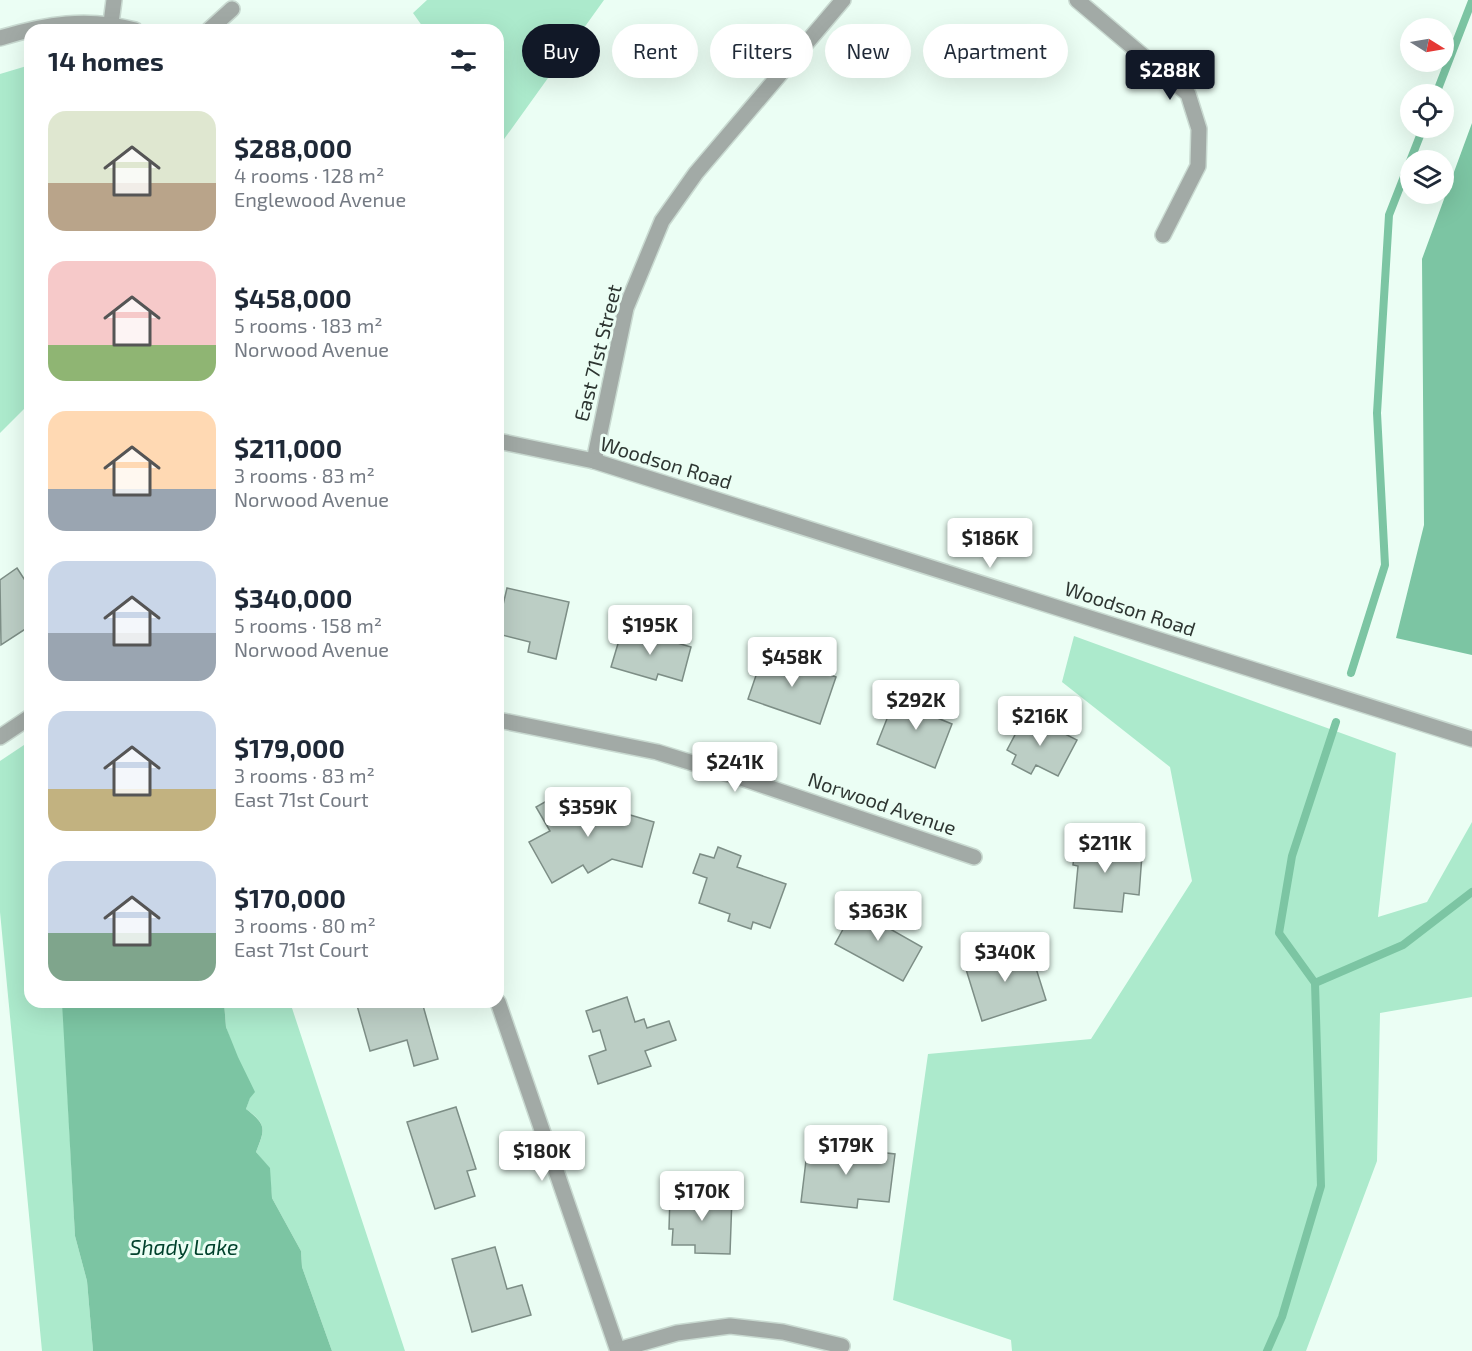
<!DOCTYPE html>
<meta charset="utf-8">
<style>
:root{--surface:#fff;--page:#f2f2f3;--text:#1f2937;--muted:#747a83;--accent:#111827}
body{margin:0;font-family:"Exo 2",sans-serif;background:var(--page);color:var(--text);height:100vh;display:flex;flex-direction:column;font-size:22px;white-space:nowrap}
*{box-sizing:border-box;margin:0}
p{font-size:20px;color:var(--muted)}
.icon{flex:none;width:33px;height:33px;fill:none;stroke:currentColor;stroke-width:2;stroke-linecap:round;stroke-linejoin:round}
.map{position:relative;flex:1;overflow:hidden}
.side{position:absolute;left:24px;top:24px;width:480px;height:984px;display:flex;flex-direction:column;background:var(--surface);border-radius:18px;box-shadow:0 6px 24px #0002}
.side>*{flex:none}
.hud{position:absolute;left:522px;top:24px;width:570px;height:54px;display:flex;gap:12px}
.needle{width:39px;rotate:101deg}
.controls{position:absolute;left:1400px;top:18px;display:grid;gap:12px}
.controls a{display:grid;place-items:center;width:54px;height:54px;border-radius:50%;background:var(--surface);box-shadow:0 6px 24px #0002;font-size:30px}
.price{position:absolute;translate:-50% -51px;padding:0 14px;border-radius:6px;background:#fff;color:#222;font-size:20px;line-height:39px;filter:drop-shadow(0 2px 3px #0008)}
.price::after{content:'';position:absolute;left:50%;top:36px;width:18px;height:14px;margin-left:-9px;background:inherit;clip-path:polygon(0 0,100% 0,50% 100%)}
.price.on{background:var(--accent);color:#fff}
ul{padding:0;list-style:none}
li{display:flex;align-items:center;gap:18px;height:150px;padding:0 24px}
li span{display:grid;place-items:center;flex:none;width:168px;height:120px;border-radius:18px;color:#555}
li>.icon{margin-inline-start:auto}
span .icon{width:72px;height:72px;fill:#fffc;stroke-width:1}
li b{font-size:26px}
h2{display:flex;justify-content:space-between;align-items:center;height:72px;padding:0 24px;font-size:26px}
.pill{padding:0 21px;border-radius:27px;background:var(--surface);box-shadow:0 6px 24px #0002;font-size:21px;line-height:54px}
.pill.on{background:var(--accent);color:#fff}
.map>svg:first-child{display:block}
.green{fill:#aceacc}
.water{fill:#7cc5a3}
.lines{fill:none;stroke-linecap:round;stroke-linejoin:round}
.stream{stroke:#7cc5a3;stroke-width:8}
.building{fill:#bccec5;stroke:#7d8e86;stroke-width:1.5}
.service-casing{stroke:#c9dad1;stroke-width:18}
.minor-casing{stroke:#c9dad1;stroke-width:18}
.tertiary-casing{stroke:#c9dad1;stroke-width:18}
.service{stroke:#a2aaa6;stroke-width:15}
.minor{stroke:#a2aaa6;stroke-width:15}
.tertiary{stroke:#a2aaa6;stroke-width:15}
.labels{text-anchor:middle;stroke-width:6;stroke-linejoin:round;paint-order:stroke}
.street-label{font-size:20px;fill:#2e3632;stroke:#ebfef4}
.water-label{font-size:21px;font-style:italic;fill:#01422c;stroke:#ebfef4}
</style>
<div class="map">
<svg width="1472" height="1351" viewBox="0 0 1472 1351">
<rect width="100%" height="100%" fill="#ebfef4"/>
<g class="green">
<path d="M427 0H604L502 142 498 136V30H425L413 13Z"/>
<path d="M30 65V403L0 433V74Z"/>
<path d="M1074 636 1396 753 1378 917 1427 902 1472 822V997L1380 1013 1377 1161 1306 1351H1012L1011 1340 893 1300 928 1054 1091 1039 1192 881 1170 767 1062 682Z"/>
<path d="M30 741V768L27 770 30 786V1002H62L63 1007 75 1236 87 1281 93 1351H42L0 912V761Z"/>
<path d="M224 1002H290L405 1351H332L302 1267 301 1251 272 1198 269 1168 256 1152C265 1130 267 1124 246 1109L250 1097 226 1027Z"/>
</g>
<g class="water">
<path d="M1472 123V655L1396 638 1424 525 1422 259Z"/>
<path d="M62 1002H224L226 1027 238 1057 255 1092 250 1098 246 1109C267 1125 265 1129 256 1152L270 1168 272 1198 301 1251 302 1267 332 1351H93L87 1281 75 1236Z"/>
</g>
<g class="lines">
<g class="stream">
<path d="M1436 94 1472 1"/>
<path d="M1351 673 1385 565 1377 413 1389 215 1423 128"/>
<path d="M1315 983 1279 933 1292 856 1336 722"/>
<path d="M1267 1351 1282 1317 1321 1186 1315 983 1403 945 1472 892"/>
</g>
</g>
<g class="building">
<path d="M17 568 30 588V626L1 645 0 580Z"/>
<path d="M507 588 569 602 556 659 528 652 530 642 498 634V626Z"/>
<path d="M623 627 691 647 682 681 658 674 656 680 611 667Z"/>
<path d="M764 652 836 677 820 724 748 699Z"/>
<path d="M915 696 940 705 935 717 952 724 935 768 877 744 894 701 910 707Z"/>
<path d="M1026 714 1077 740 1058 776 1036 765 1031 774 1012 764 1016 755 1007 750Z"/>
<path d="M566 790 579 813 586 810 607 817 610 809 654 822 642 867 612 859 588 873 583 865 552 883 529 842 550 831 536 807Z"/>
<path d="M1076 837 1128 842 1127 854 1142 855 1139 895 1124 893 1122 912 1074 908 1078 866 1073 865Z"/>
<path d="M718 847 741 856 737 867 786 884 770 928 753 922 751 929 728 921 730 914 699 903 707 878 693 873 700 854 714 858Z"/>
<path d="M859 900 887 916 883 925 922 947 903 981 835 944Z"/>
<path d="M1029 946 1046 1000 982 1021 965 966Z"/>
<path d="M627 997 635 1022 644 1019 647 1028 669 1021 676 1040 645 1051 651 1066 598 1084 589 1056 606 1050 600 1030 593 1032 586 1011Z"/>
<path d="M356 1002H422L438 1059 414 1066 407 1040 370 1051Z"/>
<path d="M456 1107 476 1169 467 1171 475 1196 435 1209 407 1122Z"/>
<path d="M808 1144 895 1154 889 1202 858 1199 857 1208 801 1202Z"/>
<path d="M706 1185 719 1197H732L730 1254 695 1253V1245H672L673 1229H669L670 1196H695Z"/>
<path d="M495 1247 507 1289 522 1285 531 1315 472 1332 452 1259Z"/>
</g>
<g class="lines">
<defs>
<g id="service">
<path d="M111 23 114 0"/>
<path d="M209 30 232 9"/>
</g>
<g id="minor">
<path d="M1077 0 1188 94 1199 129 1198 166 1163 235"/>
<path d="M594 461 626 308 662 221 696 173 843 0"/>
<path d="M498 720 657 752 738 777 974 857"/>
<path d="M0 737 30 717"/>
<path d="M498 1002 618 1351"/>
<path d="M618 1350 677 1333 730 1326 783 1332 842 1346"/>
</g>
<g id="tertiary">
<path d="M0 38C46 24 87 17 135 30"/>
<path d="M498 441 594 461 1472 739"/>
</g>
</defs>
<use href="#service" class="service-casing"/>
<use href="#minor" class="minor-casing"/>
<use href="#tertiary" class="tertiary-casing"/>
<use href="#service" class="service"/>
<use href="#minor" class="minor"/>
<use href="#tertiary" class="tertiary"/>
</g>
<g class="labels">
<g class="street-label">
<text transform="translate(598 353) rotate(-76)" y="7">East 71st Street</text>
<text transform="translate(666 463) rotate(17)" y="7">Woodson Road</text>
<text transform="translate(1130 609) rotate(18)" y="7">Woodson Road</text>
<text transform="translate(882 804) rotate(19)" y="7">Norwood Avenue</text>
</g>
<g class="water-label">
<text x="184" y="1255">Shady Lake</text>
</g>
</g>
</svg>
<div class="controls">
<a><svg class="needle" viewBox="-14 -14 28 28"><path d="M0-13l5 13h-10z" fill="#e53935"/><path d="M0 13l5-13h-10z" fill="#747a83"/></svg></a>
<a><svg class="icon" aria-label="locate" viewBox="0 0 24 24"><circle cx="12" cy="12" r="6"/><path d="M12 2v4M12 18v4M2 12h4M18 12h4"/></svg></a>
<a><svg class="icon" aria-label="layers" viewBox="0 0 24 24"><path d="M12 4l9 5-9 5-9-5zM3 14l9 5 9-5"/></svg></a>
</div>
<b class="price on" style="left:1170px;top:101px">$288K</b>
<b class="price" style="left:990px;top:569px">$186K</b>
<b class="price" style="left:650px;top:656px">$195K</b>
<b class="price" style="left:792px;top:688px">$458K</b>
<b class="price" style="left:916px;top:731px">$292K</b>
<b class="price" style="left:1040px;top:747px">$216K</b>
<b class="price" style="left:735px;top:793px">$241K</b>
<b class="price" style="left:588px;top:838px">$359K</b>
<b class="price" style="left:1105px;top:874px">$211K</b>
<b class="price" style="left:878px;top:942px">$363K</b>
<b class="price" style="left:1005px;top:983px">$340K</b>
<b class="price" style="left:846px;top:1176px">$179K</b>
<b class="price" style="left:542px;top:1182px">$180K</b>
<b class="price" style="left:702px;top:1222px">$170K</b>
<div class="hud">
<a class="pill on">Buy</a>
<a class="pill">Rent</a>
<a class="pill">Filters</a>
<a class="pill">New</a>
<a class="pill">Apartment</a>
</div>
<section class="side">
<h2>14 homes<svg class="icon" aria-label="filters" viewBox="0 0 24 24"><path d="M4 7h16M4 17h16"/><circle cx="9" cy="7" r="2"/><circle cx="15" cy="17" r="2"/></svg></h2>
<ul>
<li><span style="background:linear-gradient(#dfe7d0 60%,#b9a48a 0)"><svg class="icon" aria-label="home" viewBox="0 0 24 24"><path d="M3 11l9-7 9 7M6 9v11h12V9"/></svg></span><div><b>$288,000</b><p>4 rooms · 128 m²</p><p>Englewood Avenue</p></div></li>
<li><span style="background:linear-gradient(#f6c9c9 70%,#8fb573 0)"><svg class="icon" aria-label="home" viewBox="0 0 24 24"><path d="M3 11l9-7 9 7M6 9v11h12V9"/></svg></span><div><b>$458,000</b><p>5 rooms · 183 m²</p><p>Norwood Avenue</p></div></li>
<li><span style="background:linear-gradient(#ffd9b3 65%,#9aa5b1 0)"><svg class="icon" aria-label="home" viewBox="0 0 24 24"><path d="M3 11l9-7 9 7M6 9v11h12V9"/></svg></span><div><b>$211,000</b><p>3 rooms · 83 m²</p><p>Norwood Avenue</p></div></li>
<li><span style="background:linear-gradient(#c9d6e8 60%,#9aa5b1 0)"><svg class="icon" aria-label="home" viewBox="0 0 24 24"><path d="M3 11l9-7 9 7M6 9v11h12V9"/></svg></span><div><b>$340,000</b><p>5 rooms · 158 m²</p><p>Norwood Avenue</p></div></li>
<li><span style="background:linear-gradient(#c9d6e8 65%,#c2b280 0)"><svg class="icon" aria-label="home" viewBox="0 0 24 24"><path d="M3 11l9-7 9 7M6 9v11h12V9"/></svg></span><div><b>$179,000</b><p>3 rooms · 83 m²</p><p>East 71st Court</p></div></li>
<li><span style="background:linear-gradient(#c9d6e8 60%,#7fa58c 0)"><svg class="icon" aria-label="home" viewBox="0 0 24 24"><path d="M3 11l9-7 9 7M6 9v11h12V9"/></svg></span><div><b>$170,000</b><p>3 rooms · 80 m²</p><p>East 71st Court</p></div></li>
</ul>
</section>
</div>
